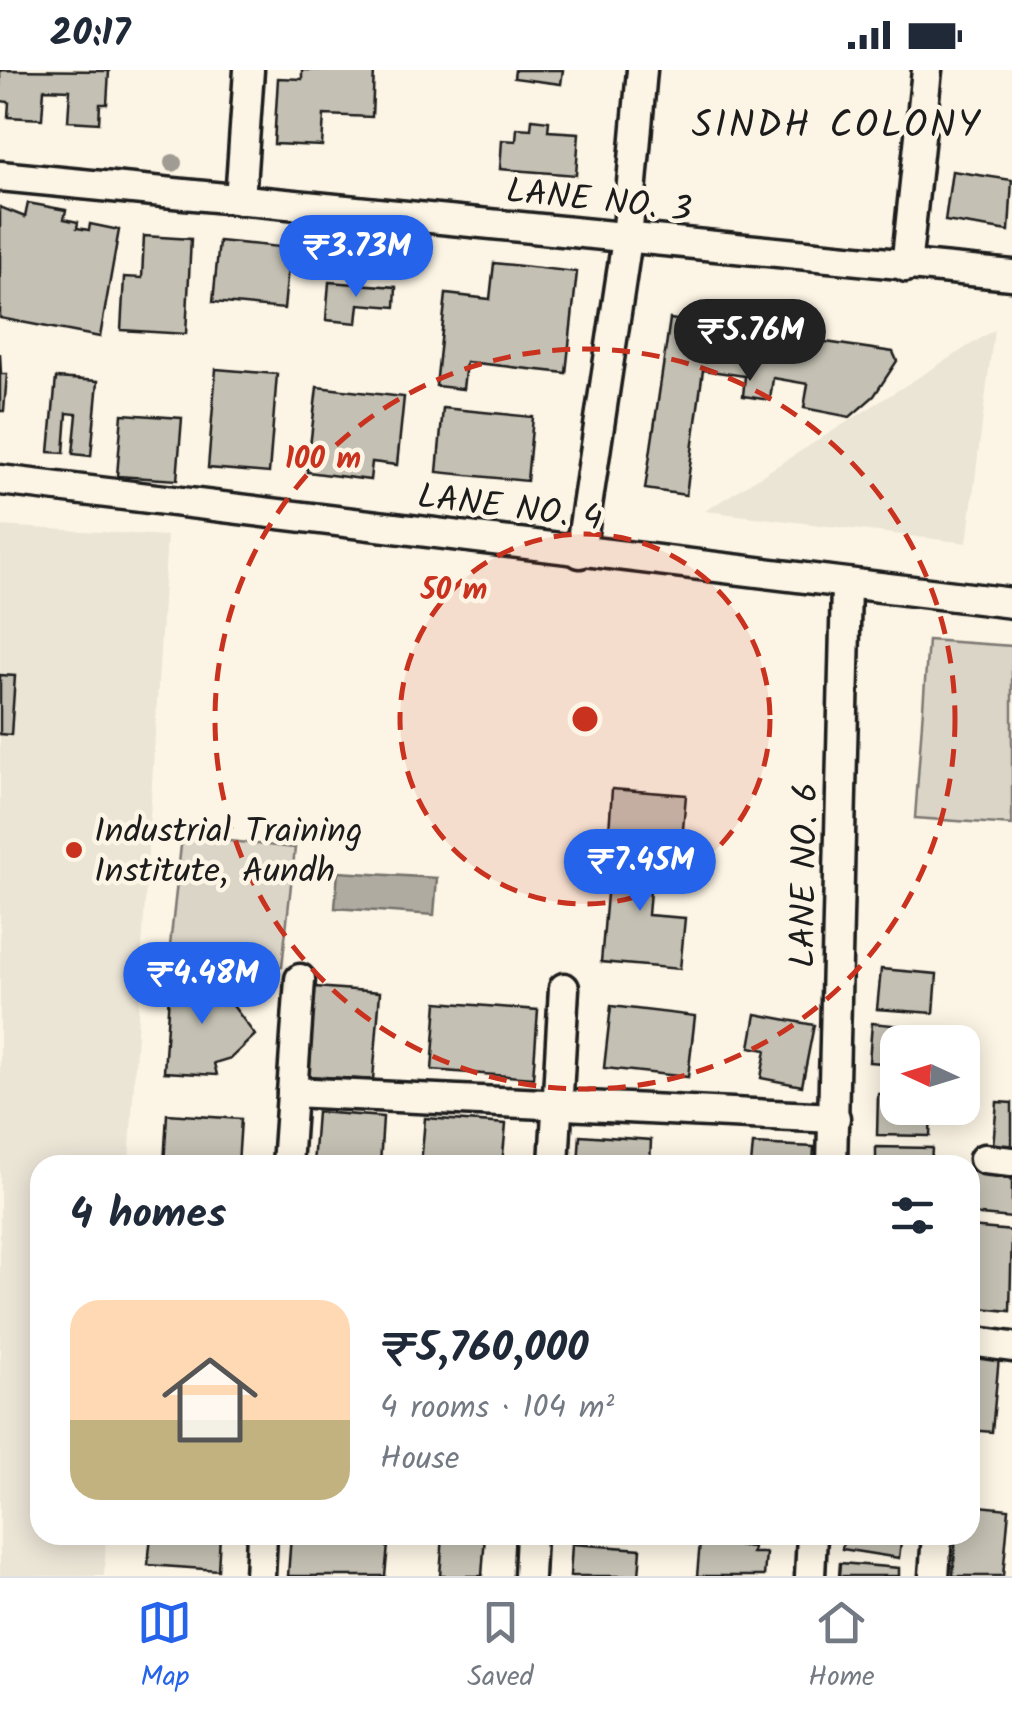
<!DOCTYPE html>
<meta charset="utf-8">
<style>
:root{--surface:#fff;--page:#f2f2f3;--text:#1f2937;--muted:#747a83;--line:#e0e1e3;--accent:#2563eb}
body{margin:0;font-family:Kalam,sans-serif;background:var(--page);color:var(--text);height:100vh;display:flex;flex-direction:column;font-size:38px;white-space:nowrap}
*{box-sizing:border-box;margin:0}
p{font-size:32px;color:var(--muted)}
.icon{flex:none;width:55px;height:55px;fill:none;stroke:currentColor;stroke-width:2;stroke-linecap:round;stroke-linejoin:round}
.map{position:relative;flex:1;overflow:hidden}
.panel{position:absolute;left:30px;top:1085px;width:950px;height:390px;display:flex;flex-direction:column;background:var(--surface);border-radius:30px;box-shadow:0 5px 25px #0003}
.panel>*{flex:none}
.needle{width:65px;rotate:274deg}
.controls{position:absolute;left:880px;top:955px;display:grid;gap:20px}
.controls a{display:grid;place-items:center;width:100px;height:100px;border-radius:20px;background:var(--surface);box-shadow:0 5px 25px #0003;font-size:50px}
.price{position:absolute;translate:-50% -85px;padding:0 22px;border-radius:35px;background:var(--accent);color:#fff;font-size:32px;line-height:65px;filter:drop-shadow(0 2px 5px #0008)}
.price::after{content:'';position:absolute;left:50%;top:60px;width:30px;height:22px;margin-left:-15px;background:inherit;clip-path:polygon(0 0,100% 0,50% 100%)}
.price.current{background:#222;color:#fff}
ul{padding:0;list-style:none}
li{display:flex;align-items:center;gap:30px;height:250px;padding:0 40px}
li span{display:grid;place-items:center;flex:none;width:280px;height:200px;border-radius:30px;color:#555}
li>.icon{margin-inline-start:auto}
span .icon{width:120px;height:120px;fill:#fffc;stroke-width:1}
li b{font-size:42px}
h2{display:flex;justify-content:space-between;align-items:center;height:120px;padding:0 40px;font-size:42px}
.status{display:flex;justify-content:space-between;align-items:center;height:70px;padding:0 50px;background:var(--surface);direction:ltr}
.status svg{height:28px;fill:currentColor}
.menu{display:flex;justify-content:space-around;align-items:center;height:140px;border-top:2px solid var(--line);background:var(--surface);font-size:28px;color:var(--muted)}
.menu a{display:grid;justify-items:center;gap:5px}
.menu .current{color:var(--accent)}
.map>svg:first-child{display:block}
.built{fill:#ebe5d6}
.green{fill:#dbd5c8;stroke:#7c7872;stroke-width:2.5}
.water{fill:#b0aba1;stroke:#75726c;stroke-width:2.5}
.building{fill:#c4c0b3;stroke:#1c1c1c;stroke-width:2.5}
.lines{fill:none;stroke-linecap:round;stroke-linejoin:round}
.minor-casing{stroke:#1c1c1c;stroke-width:35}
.minor{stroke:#fcf5e5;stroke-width:28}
.tree{fill:#a09c93}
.ring{fill:none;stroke:#c8321e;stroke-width:5;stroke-dasharray:18 12}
.poi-dot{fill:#c8321e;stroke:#fcf5e5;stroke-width:4}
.labels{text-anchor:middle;stroke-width:9;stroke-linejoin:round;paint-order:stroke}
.street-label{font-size:35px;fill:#1c1c1c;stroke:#fcf5e5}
.poi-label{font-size:35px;fill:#1c1c1c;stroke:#fcf5e5;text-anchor:start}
.neighbourhood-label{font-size:38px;letter-spacing:2.5px;fill:#1c1c1c;stroke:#fcf5e5}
.centre{fill:#c8321e;stroke:#fcf5e5;stroke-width:5}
.ring-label{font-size:30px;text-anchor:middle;font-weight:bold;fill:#c8321e;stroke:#fcf5e5;stroke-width:9;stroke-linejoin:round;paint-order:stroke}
</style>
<div class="status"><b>20:17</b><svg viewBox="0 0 49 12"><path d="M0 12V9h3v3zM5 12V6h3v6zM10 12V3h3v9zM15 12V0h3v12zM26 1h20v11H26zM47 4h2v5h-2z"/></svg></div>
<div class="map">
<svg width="1012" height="1506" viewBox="0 0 1012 1506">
<rect width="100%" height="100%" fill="#fcf5e5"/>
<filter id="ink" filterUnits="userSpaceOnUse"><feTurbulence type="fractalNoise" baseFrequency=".01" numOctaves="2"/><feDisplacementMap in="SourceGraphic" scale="20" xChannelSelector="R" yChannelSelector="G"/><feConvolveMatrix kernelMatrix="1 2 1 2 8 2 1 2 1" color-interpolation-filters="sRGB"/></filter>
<g filter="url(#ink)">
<g class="built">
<path d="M994 260 967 473 705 441Z"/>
<path d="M0 456 167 466 129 1095H40V1465H106L104 1506H0Z"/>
</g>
<g class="green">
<path d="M928 570 1012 576V755L915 748Z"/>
<path d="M182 766 295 778 282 897 169 885Z"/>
</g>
<path class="water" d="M338 802 437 808 434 845 335 838Z"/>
<g class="building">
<path d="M0 0 109 1 107 34H100L99 53 68 51 70 20 44 19 42 49 8 47 9 32 0 31Z"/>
<path d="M302 0H374L372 47 324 45 322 76 274 74 278 8 302 9Z"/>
<path d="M515 0H563L561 14 514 8Z"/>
<path d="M532 49 549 51 548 61 579 63 576 105 500 99 502 70 516 71 517 58 531 59Z"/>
<path d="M952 101 1012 110 1009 161 945 151Z"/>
<path d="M28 133 66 140 64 149 78 152 77 158 89 160 90 154 119 160 100 267 0 248V137L25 147Z"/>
<path d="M144 166 191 169 186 264 121 260 124 207 142 208Z"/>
<path d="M219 171 290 178 284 239 213 232Z"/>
<path d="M494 193 577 202 566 303 466 292 463 319 436 316 446 224 490 229Z"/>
<path d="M329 212 396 217 395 237 359 234 357 253 326 250Z"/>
<path d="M670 249 893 282 897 291 874 326 850 347 804 338 808 314 773 308 770 330 743 326 745 306 703 300 686 425 645 419Z"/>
<path d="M0 283 1 304H7L4 341H0Z"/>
<path d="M216 299 277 304 269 403 208 398Z"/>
<path d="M56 308 98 311 91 386 73 384 77 344 67 343 64 383 49 382Z"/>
<path d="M317 317 404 327 397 395 372 392 370 410 307 402Z"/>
<path d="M443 338 533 347 527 411 437 402Z"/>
<path d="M122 344 182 348 177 410 117 406Z"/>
<path d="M0 605 15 606 11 665 0 664Z"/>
<path d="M612 719 686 725 681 782 608 775Z"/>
<path d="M611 779 690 786 689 798 652 795 648 845 685 848 680 899 601 892Z"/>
<path d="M881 899 937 904 934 943 877 939Z"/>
<path d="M170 907 224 909 222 921 255 965 231 988 214 993 217 1005 164 1002Z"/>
<path d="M315 917 380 922 373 1010 308 1006Z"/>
<path d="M437 932 538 940 533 1008 432 1000Z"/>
<path d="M611 936 695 946 688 1007 604 998Z"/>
<path d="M756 944 814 955 802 1016 761 1008 766 980 750 977Z"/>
<path d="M872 953 922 958 921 972H898V994L869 992Z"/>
<path d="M878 1024H898V1038H931L930 1066 877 1065Z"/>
<path d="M997 1032 1012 1033V1078L993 1076Z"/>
<path d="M317 1042 383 1047 380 1095H313Z"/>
<path d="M167 1044 241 1049 238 1095H164Z"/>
<path d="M425 1048 506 1054 502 1095H421Z"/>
<path d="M580 1065 651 1070 650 1095H578Z"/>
<path d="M753 1074 814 1077 813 1095H751Z"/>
<path d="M876 1077 932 1078 931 1095H876Z"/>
<path d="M970 1098 1012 1102V1148L970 1144Z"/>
<path d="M970 1157 1012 1161 1010 1241 970 1237Z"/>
<path d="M970 1285 999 1287 992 1362 970 1360Z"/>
<path d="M970 1435 1009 1439 1003 1506H953L956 1465H970Z"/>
<path d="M151 1465H220L218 1500 148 1495Z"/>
<path d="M291 1465H389L385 1506H288Z"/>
<path d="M443 1465H485L482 1506H440Z"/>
<path d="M844 1465H902L899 1488 842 1479Z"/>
<path d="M700 1472 753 1477 752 1483H766L764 1506H697Z"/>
<path d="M572 1474 641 1479 639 1506H570Z"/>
<path d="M840 1493 899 1498V1506H839Z"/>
</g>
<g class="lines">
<defs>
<g id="minor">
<path d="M0 106 1012 205"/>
<path d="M240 130 249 0"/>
<path d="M906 197 927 0"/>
<path d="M0 410 1012 533"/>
<path d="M580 483 627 169 642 0"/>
<path d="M292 1022 835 1048"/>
<path d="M984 1089 1012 1092"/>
<path d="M287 1095 300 909"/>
<path d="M554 1095 564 918"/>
<path d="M832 1095 846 516"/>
<path d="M970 1271 1012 1277"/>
<path d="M260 1506 262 1465"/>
<path d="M529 1506 531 1465"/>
<path d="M810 1506 812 1465"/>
<path d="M934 1506 937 1465"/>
</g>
</defs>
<use href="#minor" class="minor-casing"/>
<use href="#minor" class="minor"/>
</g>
<circle class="tree" cx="173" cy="93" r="9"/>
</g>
<circle cx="585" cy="649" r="185" fill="#c8321e" fill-opacity=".12"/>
<g class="ring">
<circle cx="585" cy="649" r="185"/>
<circle cx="585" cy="649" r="370"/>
</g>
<circle class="poi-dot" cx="74" cy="780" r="10"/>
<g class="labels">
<g class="street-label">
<text transform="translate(599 129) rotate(6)" y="12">LANE NO. 3</text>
<text transform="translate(510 436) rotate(7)" y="12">LANE NO. 4</text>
<text transform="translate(803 805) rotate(-89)" y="12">LANE NO. 6</text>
</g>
<g class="poi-label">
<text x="94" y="772">Industrial Training<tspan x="94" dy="40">Institute, Aundh</tspan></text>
</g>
<g class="neighbourhood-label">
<text x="837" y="67">SINDH COLONY</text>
</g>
</g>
<circle cx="585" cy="649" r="15" class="centre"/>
<g class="ring-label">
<text x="323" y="398">100 m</text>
<text x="454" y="529">50 m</text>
</g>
</svg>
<div class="controls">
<a><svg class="needle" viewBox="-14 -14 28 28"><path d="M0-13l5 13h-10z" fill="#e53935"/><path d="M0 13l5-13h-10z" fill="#747a83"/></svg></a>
</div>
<b class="price" style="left:356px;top:230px">₹3.73M</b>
<b class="price current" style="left:750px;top:314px">₹5.76M</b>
<b class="price" style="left:640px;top:844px">₹7.45M</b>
<b class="price" style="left:202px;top:957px">₹4.48M</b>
<section class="panel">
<h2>4 homes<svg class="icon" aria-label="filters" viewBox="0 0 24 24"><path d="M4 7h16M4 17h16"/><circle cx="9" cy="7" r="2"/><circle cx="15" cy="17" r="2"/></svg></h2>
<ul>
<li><span style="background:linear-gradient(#ffd9b3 60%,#c2b280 0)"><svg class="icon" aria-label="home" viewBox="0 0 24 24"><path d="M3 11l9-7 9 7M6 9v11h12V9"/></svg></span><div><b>₹5,760,000</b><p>4 rooms · 104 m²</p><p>House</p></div></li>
</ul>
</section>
</div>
<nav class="menu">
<a class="current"><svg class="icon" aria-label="map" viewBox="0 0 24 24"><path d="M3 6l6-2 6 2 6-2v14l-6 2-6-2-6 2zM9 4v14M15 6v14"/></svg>Map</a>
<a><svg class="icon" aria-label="saved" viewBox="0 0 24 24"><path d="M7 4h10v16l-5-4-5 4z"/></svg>Saved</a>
<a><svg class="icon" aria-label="home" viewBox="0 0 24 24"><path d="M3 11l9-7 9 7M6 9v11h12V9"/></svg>Home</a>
</nav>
